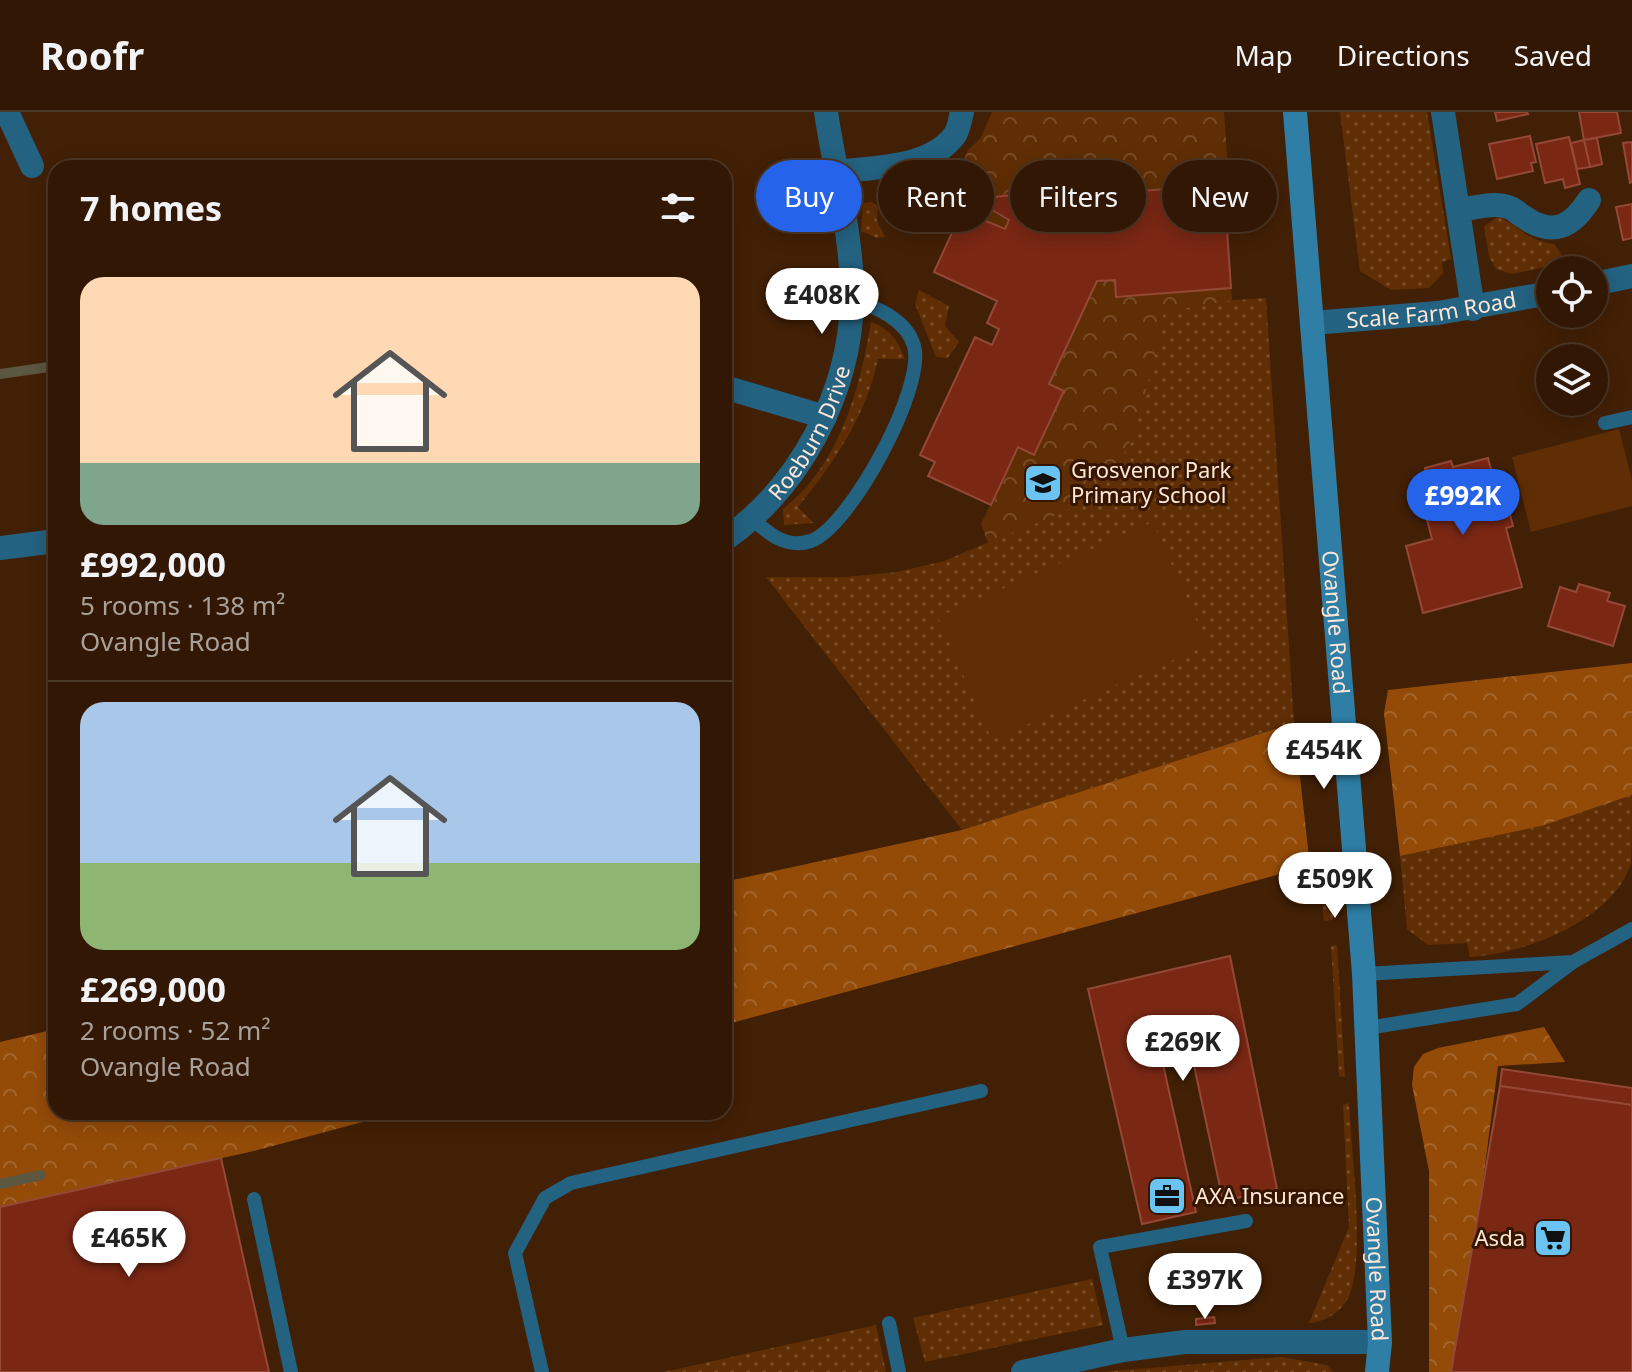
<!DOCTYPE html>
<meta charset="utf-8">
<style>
:root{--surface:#321804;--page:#3d2513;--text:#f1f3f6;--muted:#a8a09a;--line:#4d3726;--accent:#2563eb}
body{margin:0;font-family:"Noto Sans",sans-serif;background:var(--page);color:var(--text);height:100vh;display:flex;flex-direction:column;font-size:30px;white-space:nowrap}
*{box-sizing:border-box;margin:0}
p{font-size:26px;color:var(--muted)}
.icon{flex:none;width:44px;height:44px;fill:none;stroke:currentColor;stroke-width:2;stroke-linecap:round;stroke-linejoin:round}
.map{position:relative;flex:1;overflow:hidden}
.sheet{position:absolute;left:48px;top:48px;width:684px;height:960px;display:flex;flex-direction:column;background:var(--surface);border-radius:24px;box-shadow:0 4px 20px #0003,0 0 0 2px var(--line)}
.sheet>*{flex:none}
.hud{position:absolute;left:756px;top:48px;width:756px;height:72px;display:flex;gap:16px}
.fabs{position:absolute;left:1536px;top:144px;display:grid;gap:16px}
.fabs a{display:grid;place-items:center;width:72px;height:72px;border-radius:50%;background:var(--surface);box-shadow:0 4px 20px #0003,0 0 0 2px var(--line);font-size:40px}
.price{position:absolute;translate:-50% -68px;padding:0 18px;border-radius:28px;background:#fff;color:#222;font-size:26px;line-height:52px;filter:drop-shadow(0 2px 4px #0008)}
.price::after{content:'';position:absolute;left:50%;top:48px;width:24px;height:18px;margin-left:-12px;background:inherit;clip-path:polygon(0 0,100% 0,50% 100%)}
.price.selected{background:var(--accent);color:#fff}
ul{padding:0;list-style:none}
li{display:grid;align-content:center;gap:16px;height:424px;padding:0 32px}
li+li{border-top:2px solid var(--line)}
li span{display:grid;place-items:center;height:248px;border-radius:24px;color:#555}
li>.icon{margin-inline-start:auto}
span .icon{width:144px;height:144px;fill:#fffc;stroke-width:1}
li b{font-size:34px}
h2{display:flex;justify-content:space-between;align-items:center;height:96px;padding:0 32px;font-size:34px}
.tag{padding:0 28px;border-radius:36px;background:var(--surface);box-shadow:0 4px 20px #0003,0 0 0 2px var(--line);font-size:28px;line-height:72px}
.tag.selected{background:var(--accent);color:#fff}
header{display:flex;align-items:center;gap:48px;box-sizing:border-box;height:112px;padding:0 40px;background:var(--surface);border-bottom:2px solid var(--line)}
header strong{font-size:38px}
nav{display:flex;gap:44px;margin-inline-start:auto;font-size:28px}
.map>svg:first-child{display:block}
.grass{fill:url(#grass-dots)}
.forest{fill:url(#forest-crowns)}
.park{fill:url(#park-crowns)}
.pitch{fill:#602e04}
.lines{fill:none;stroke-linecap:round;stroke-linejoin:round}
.stream{stroke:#5c5741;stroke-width:10}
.building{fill:#7a2714;stroke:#944836;stroke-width:2}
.lane{stroke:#236281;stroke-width:14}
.street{stroke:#236281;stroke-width:24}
.secondary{stroke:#2e7ea6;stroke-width:24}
.labels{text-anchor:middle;stroke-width:6;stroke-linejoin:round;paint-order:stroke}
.street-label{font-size:22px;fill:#fee7d8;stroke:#371600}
.poi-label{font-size:22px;fill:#fee7d8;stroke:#371600;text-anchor:start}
</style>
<header>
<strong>Roofr</strong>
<nav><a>Map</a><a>Directions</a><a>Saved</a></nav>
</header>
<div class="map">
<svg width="1632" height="1260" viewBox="0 0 1632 1260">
<defs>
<pattern id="grass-dots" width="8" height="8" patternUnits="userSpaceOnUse" patternTransform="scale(2)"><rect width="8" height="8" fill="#602e04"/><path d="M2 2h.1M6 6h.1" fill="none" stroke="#784c28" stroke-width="1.8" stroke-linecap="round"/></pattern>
<pattern id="forest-crowns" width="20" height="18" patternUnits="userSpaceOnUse" patternTransform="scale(2)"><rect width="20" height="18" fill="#944b08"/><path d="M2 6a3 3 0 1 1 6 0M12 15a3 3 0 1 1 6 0" fill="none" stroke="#a4652b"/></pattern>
<pattern id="park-crowns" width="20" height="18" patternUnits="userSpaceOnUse" patternTransform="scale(2)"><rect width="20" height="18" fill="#602e04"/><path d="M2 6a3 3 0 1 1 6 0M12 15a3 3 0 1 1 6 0" fill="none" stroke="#784c28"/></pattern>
</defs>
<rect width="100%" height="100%" fill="#422005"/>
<g class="grass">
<path d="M1340 0H1427L1451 147 1442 150 1443 161 1429 176 1391 178 1360 159Z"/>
<path d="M872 90 878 95 877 109 885 125 877 126 861 119 863 91Z"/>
<path d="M1498 105C1522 114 1523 128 1554 132L1563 145 1559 152 1512 162 1496 157 1489 145 1484 114Z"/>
<path d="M919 178 949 194 945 214 959 230 948 246 936 245 915 192Z"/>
<path d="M1266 186 1294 611 962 718 766 465H845L897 460 944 449 1058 401 1103 375 1150 251 1164 200 1217 189Z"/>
<path d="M871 210C891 218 897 227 905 247H878C866 304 834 351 798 395L814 411 784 413 783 397C839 354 860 277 871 210Z"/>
<path d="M1632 683C1632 703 1632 734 1631 752 1611 810 1525 841 1470 845L1467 831 1428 833 1407 817 1400 744 1540 714Z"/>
<path d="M1319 754 1329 755 1333 808 1324 809Z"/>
<path d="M1337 833 1345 965 1339 964 1331 834Z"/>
<path d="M1349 991C1351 1038 1366 1144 1349 1184 1342 1200 1325 1210 1309 1211L1349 1115 1343 993Z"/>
<path d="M1092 1167 1103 1213 925 1250 913 1206Z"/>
<path d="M876 1213 886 1260H664Z"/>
<path d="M1282 1245 1327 1253 1333 1260H1100Z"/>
</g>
<g class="forest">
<path d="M1632 551V683L1541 714 1400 744 1384 601 1388 578Z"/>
<path d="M1294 611 1310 754 724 913V770L962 718Z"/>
<path d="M1544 915 1565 950 1498 954 1458 1260H1429V1059L1412 973 1414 955 1423 942 1438 936Z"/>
<path d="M56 917V1000H400L254 1039 0 1095V930Z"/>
</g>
<g class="park">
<path d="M992 0H1224L1229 72 1111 81 1112 100 1093 102 1091 83 1063 85 1047 113 1032 104 1039 92 1033 81 994 85 990 92 995 102 1009 108 1005 117 945 91 968 38 980 27Z"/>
<path d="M1115 168 1117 185 1231 176 1232 188 1164 200C1153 248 1137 339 1104 374 1083 396 1018 418 988 431L981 412 1018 335 1034 342 1064 279 1049 272 1097 169Z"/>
</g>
<g class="pitch">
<path d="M1619 317 1632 368V394L1531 420 1512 345Z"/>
<path d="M1153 410 1207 533 992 628 938 505Z"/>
</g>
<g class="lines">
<g class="stream">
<path d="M0 262 56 254"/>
<path d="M0 1072 41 1063"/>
</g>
</g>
<g class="building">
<path d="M1495 0H1527L1528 2 1497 9Z"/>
<path d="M1579 0H1617L1621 21 1584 28Z"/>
<path d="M1530 24 1536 50 1531 51 1533 59 1497 67 1489 32Z"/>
<path d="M1569 25 1580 72 1565 76 1563 67 1545 71 1536 32Z"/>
<path d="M1597 26 1602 52 1590 55 1584 28Z"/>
<path d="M1584 28 1590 55 1577 57 1571 31Z"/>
<path d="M1632 30V70L1630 71 1623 31Z"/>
<path d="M1224 73 1231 176 1116 185 1115 168 1097 169 1049 272 1064 279 1034 343 1018 335 991 393 928 364 935 350 920 343 975 225 992 233 999 217 987 211 997 189 934 160 962 99 1005 117 1009 108 992 98 994 85 1032 81 1039 92 1032 104 1047 113 1063 85 1092 83 1093 102 1112 100 1110 81Z"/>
<path d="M1632 92V126L1623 128 1616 95Z"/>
<path d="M1488 346 1498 384 1505 382 1513 414 1506 416 1522 475 1423 501 1406 434 1432 427 1416 365 1426 362 1425 356 1451 349 1453 355Z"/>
<path d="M1579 472 1610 481 1607 489 1625 494 1613 534 1548 514 1560 475 1576 480Z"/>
<path d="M1230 844 1277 1077 1223 1089 1186 916 1156 921 1196 1100 1142 1112 1088 877Z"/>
<path d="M1502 957 1632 976V993L1500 974Z"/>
<path d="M1500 974 1632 993V1260H1451Z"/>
<path d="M221 1046 269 1260H0V1095Z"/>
<path d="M1214 1205 1215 1211 1196 1213V1207Z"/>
</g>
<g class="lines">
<g class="lane">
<path d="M1605 311 1632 305"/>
<path d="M751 406C769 422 786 437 811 429 850 415 926 275 914 234 907 208 875 194 852 188"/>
<path d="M1364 862 1573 850"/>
<path d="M1367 916 1517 892 1573 850 1632 817"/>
<path d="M254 1087 291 1260"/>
<path d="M889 1211 899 1260"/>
<path d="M1123 1238 1100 1135 1246 1109"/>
<path d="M542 1260 515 1141 545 1086 571 1071 981 979"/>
</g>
<g class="street">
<path d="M7 0 32 54"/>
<path d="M1443 0 1473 197"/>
<path d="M835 60C873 55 929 57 954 24 959 18 960 7 962 0"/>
<path d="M1459 98C1475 96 1492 90 1508 95 1515 97 1518 102 1524 105 1552 125 1572 115 1589 88"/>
<path d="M1594 172 1632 164"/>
<path id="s1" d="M1312 211 1438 201 1550 181"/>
<path d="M724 275 825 305"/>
<path id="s2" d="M724 428C800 375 850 281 852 188 853 126 835 61 826 0"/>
<path d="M0 436 56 429"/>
<path d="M1023 1260 1123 1238 1185 1230H1380"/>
</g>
<path class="secondary" id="s3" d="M1295 0 1364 862 1380 1230 1377 1260"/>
</g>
<defs>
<symbol id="school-square" viewBox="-11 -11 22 22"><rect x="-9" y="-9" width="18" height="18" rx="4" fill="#6bc3f2" stroke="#371600"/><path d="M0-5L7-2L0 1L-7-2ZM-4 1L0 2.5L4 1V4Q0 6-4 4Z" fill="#111"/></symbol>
<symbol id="office-square" viewBox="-11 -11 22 22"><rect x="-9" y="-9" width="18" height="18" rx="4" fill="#6bc3f2" stroke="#371600"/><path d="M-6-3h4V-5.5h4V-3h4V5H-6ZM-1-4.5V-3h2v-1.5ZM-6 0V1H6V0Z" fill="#111"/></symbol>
<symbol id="supermarket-square" viewBox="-11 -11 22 22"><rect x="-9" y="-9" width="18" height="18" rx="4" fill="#6bc3f2" stroke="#371600"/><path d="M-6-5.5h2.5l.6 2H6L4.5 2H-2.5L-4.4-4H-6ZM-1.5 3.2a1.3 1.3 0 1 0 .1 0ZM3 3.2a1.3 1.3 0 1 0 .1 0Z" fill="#111"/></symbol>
</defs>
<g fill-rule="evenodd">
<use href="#school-square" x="1021" y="349" width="44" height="44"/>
<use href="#office-square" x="1145" y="1062" width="44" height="44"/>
<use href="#supermarket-square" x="1531" y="1104" width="44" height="44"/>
</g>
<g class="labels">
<g class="street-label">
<text dy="8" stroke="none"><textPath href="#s1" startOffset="120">Scale Farm Road</textPath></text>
<text dy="8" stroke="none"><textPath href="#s2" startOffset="140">Roeburn Drive</textPath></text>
<text dy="8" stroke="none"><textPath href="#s3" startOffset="512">Ovangle Road</textPath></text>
<text dy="8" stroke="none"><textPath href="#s3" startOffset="1160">Ovangle Road</textPath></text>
</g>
<g class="poi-label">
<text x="1071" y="366">Grosvenor Park<tspan x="1071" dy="25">Primary School</tspan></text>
<text x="1195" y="1092">AXA Insurance</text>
<text x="1525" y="1134" text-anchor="end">Asda</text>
</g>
</g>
</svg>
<div class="fabs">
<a><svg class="icon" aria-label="locate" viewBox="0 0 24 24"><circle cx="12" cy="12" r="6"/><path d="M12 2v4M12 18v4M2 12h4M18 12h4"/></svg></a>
<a><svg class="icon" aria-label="layers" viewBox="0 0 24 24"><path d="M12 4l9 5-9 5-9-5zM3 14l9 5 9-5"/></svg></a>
</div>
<b class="price" style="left:822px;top:224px">£408K</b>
<b class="price selected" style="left:1463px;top:425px">£992K</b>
<b class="price" style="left:1324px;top:679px">£454K</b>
<b class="price" style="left:1335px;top:808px">£509K</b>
<b class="price" style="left:1183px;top:971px">£269K</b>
<b class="price" style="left:129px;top:1167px">£465K</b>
<b class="price" style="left:1205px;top:1209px">£397K</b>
<div class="hud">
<a class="tag selected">Buy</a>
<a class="tag">Rent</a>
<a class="tag">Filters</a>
<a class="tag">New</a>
</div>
<section class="sheet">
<h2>7 homes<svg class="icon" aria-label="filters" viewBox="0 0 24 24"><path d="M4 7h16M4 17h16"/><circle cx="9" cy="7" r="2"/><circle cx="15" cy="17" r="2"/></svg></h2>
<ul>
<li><span style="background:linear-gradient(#ffd9b3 75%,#7fa58c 0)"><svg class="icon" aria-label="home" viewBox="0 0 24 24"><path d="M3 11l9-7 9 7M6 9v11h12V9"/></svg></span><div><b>£992,000</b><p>5 rooms · 138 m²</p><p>Ovangle Road</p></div></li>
<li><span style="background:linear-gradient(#a9c7e8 65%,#8fb573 0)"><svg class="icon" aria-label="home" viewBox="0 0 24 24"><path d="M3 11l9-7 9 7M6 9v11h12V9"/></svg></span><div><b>£269,000</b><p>2 rooms · 52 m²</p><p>Ovangle Road</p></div></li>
</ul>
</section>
</div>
